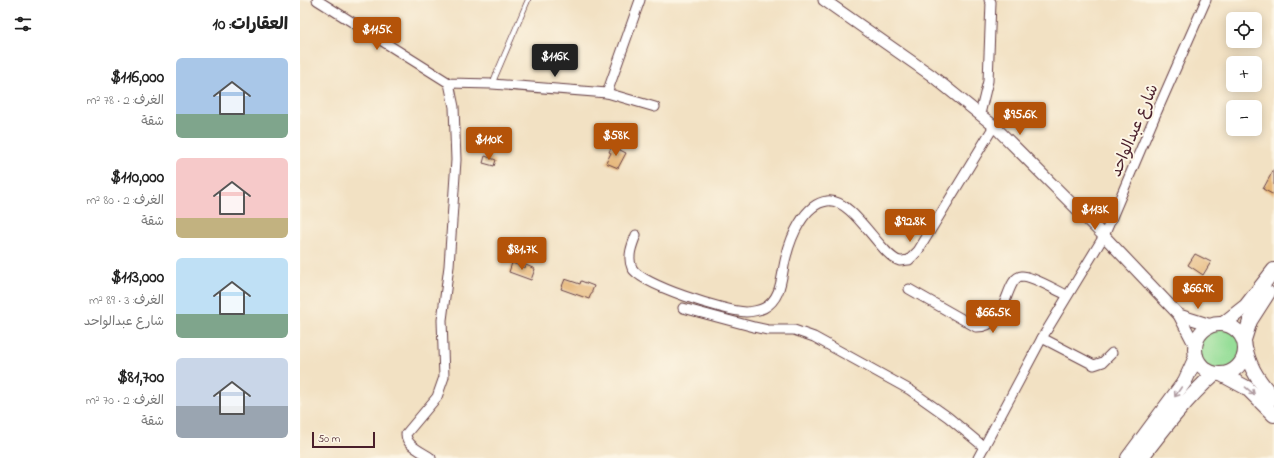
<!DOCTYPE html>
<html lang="ar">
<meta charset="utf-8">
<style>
:root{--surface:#fff;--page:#f2f2f2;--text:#222;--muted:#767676;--accent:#b45309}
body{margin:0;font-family:"Indie Flower","Playpen Sans Arabic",sans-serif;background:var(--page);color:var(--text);direction:rtl;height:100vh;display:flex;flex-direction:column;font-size:15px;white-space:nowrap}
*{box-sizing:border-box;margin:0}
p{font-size:13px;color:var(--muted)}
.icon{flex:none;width:22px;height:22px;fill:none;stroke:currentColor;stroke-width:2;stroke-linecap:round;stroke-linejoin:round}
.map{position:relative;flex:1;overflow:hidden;direction:ltr}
.drawer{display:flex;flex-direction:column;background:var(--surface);width:300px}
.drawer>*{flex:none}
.controls{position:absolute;left:926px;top:12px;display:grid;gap:8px}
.controls a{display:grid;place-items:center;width:36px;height:36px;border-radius:6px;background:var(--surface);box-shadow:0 2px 10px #0003;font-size:20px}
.scale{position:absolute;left:12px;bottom:10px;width:63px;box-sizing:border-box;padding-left:4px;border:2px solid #4a1f2b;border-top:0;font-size:11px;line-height:14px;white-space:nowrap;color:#4a1f2b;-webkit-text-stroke:3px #fcf5e5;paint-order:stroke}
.price{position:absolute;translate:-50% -34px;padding:0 9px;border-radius:4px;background:var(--accent);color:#fff;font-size:13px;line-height:26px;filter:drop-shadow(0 1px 2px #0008)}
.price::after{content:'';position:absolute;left:50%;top:24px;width:12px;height:9px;margin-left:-6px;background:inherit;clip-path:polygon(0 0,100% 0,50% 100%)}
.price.active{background:#222;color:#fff}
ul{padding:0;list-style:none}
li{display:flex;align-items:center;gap:12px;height:100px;padding:0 12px}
li span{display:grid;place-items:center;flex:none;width:112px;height:80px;border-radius:6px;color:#555}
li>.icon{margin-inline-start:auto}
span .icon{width:48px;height:48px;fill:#fffc;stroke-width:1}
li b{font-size:17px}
h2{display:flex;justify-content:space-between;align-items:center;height:48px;padding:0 12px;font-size:17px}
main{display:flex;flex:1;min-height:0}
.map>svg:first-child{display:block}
.green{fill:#96de98;stroke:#707e62}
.building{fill:#e5b373}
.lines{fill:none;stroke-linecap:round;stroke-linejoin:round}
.service-casing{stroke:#633c42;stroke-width:6}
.minor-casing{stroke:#633c42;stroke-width:11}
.tertiary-casing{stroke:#633c42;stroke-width:13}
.primary-casing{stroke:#633c42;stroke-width:16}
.service{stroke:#fff;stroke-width:4.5}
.minor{stroke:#fff;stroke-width:9}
.tertiary{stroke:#fff;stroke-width:11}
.primary{stroke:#fff;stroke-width:14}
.oneway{stroke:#ae9aa0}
.labels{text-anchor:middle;stroke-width:4;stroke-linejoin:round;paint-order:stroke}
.street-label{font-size:16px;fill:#4a1f2b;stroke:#fcf5e5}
</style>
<main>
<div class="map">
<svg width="974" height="458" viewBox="0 0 974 458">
<rect width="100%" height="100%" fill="#fcf5e5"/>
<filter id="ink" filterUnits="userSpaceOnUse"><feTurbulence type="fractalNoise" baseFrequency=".025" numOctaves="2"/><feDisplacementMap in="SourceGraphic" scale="8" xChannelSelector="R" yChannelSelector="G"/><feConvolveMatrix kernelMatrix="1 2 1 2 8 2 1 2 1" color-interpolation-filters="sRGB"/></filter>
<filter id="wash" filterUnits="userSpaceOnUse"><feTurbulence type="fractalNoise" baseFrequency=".012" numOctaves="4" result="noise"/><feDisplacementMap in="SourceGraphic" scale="16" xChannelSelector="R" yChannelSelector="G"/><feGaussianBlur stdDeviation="0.9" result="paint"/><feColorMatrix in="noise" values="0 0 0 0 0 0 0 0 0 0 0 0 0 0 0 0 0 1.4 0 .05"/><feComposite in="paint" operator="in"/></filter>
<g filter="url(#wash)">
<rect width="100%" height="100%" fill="#f2e1c3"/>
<circle class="green" cx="920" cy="349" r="22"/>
<g id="blocks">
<g class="building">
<path d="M312 146 326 153 318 168 306 163 311 153 309 152Z"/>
<path d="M185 156 196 160 194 166 183 163Z"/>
<path d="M974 169V195L963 189Z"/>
<path d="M895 254 911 262 903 275 888 265Z"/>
<path d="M212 263 225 268 226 265 235 269 231 280 209 272Z"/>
<path d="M265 279 280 284 281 281 294 286 289 299 261 289Z"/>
</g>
</g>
</g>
<g filter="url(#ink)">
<use href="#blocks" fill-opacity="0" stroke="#633c42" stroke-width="1"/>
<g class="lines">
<defs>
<path id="service" d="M192 84 228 0"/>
<g id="minor">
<path d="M17 0 149 83 192 84 307 93 355 107"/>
<path d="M307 93 340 0"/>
<path d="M680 114 688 81 691 2 689 0"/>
<path d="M336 235C332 245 327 257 332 268 341 285 425 311 446 312 451 312 460 310 464 308 483 298 481 274 486 257 491 237 504 204 527 201 553 197 581 257 600 261 603 261 607 260 609 260L618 251 694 126"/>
<path d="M609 289 676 327C709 328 704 277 722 276 733 276 757 291 767 295"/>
<path d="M383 308 454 327 468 330H494L514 337 610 390 648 417 684 447"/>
<path d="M742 338 794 365 803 362 812 353"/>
<path d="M131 458C123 452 106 446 106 434L137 397 144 377 142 320 149 266 156 160 154 107 149 83"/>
<path d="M678 458 742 338 804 236 854 118 906 0"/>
</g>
<g id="tertiary">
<path d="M524 0 631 75 694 126 804 236 879 315 895 346"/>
<path d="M879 315 911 325"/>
</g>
<g id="primary">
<circle cx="920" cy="349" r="25"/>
<path d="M923 324 946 306 974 270"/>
<path d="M944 340 950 321 968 293"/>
<path d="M946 351C951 370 960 383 974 398"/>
<path d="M921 374 947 388 974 415"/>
<path d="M828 458 885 381 896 357"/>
<path d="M841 458C864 428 886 399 914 374"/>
</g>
</defs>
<use href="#service" class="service-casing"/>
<use href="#minor" class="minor-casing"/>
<use href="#tertiary" class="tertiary-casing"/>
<use href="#primary" class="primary-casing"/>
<use href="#service" class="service"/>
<use href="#minor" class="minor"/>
<use href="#tertiary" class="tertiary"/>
<use href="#primary" class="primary"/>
</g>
<defs><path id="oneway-shaft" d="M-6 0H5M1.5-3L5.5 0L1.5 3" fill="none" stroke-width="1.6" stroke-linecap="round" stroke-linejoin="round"/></defs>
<g class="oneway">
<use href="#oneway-shaft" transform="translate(950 391) rotate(40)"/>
<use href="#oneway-shaft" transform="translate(878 392) rotate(124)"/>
</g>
</g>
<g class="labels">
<g class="street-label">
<text transform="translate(833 130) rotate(-67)" y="6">شارع عبدالواحد</text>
</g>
</g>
</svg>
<div class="controls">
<a><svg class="icon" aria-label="locate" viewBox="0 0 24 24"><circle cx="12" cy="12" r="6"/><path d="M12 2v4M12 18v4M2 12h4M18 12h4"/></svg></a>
<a>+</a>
<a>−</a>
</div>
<div class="scale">50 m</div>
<b class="price" style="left:77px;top:51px">$115K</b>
<b class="price active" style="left:255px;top:78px">$116K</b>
<b class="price" style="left:720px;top:136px">$95.6K</b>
<b class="price" style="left:316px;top:157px">$58K</b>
<b class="price" style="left:189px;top:161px">$110K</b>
<b class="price" style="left:795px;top:231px">$113K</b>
<b class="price" style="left:610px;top:243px">$92.8K</b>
<b class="price" style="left:222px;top:271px">$81.7K</b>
<b class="price" style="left:898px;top:310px">$66.9K</b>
<b class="price" style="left:693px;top:334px">$66.5K</b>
</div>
<section class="drawer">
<h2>العقارات: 10<svg class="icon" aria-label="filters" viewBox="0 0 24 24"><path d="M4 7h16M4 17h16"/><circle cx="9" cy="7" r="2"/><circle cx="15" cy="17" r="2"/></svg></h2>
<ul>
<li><span style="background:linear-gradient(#a9c7e8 70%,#7fa58c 0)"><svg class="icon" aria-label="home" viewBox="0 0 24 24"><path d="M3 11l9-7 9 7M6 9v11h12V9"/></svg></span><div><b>$116,000</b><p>الغرف: 2 · 78 m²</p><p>شقة</p></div></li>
<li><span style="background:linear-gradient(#f6c9c9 75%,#c2b280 0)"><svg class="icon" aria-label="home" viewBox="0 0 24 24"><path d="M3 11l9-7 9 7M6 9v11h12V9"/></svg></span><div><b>$110,000</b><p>الغرف: 2 · 80 m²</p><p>شقة</p></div></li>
<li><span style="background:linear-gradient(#bfe0f5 70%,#7fa58c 0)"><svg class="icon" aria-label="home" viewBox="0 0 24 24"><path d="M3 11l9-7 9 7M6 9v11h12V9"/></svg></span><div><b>$113,000</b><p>الغرف: 3 · 89 m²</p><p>شارع عبدالواحد</p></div></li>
<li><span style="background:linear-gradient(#c9d6e8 60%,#9aa5b1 0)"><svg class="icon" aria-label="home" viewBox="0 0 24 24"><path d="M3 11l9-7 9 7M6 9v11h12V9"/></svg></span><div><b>$81,700</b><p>الغرف: 2 · 70 m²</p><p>شقة</p></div></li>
</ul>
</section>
</main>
